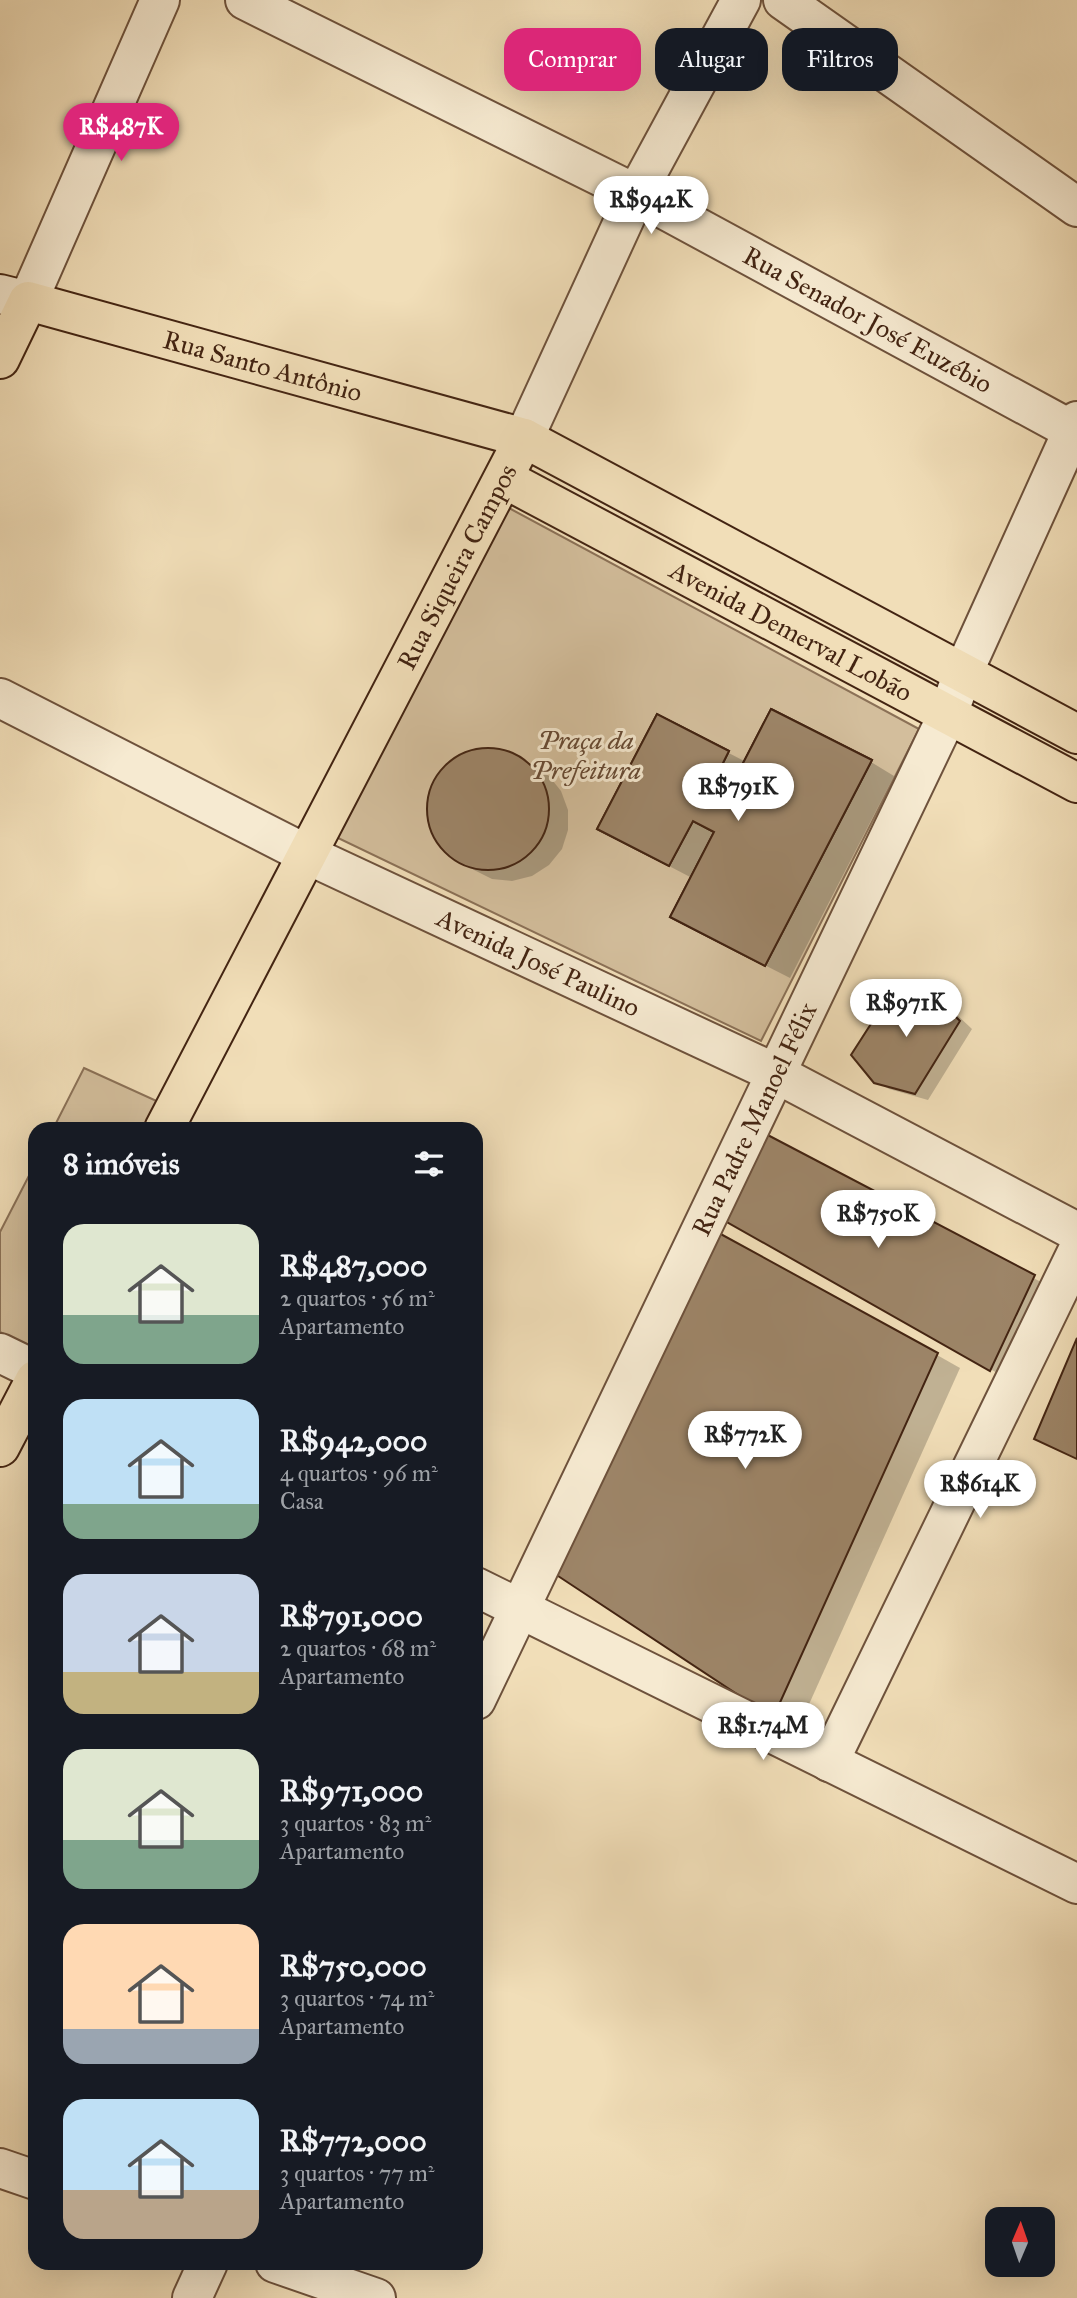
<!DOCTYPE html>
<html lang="pt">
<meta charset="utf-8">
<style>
:root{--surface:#171b24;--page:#242831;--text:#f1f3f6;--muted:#9ea1a6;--accent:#db2777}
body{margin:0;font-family:"IM FELL Great Primer",serif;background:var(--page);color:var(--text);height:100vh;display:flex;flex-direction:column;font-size:26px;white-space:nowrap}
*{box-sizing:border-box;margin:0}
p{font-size:23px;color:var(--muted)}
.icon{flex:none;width:38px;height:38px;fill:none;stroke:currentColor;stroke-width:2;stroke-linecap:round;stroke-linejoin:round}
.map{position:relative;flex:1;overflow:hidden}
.details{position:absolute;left:28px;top:1122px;width:455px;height:1148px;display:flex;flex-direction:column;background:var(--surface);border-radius:21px;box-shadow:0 7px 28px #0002}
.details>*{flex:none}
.banner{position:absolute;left:504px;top:28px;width:467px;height:63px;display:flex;gap:14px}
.needle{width:46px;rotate:2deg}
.buttons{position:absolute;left:985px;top:2207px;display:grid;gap:14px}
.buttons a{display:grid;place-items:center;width:70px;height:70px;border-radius:14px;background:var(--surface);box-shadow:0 7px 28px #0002;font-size:35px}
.price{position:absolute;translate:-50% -60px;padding:0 16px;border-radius:24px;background:#fff;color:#222;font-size:23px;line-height:46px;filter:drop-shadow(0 2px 4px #0008)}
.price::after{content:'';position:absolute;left:50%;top:42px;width:21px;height:16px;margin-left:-10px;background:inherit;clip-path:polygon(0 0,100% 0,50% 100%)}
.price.selected{background:var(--accent);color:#fff}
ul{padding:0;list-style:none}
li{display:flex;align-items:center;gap:21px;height:175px;padding:0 35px}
li span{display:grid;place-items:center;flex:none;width:196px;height:140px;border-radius:21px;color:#555}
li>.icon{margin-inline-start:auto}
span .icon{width:84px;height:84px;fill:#fffc;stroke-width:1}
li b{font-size:30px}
h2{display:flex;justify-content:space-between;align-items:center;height:84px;padding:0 35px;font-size:30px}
.pill{padding:0 24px;border-radius:21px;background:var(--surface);box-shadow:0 7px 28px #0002;font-size:24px;line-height:63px}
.pill.selected{background:var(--accent);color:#fff}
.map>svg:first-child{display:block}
.green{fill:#d3be9c;stroke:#8b7157;stroke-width:2}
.shadow{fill:#0003}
.building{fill:#9d8568;stroke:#432412;stroke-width:2}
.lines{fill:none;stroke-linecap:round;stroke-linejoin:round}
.minor-casing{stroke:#6e523c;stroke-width:42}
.secondary-casing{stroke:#432412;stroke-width:42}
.primary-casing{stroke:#432412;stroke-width:42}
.minor{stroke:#f6ead1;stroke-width:38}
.secondary{stroke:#f6ead1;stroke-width:38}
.primary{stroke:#f1deb8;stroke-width:38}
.labels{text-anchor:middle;stroke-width:6;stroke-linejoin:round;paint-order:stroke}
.street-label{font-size:26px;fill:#432412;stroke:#f6ead1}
.park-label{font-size:26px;font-style:italic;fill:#674a34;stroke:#f6ead1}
</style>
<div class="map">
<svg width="1077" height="2298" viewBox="0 0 1077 2298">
<rect width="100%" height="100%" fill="#f1deb8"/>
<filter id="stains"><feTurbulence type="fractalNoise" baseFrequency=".00286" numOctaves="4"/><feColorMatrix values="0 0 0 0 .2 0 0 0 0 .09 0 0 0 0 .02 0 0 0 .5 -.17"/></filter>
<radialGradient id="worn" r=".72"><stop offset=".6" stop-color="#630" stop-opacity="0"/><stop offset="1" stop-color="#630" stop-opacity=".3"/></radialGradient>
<g class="green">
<path d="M509 508 919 729 761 1041 336 837Z"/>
<path d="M84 1068 161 1103 148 1129H53Z"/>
<path d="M35 1164V1349L0 1332V1232Z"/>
</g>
<g class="shadow">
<path d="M658 716 746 762H871L894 776 790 978 696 930 692 878 623 842Z"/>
<path d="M492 749 512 754 549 776 561 791 568 810V830L562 849 549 865 532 876 512 881 492 879 474 870 454 859 439 845 431 826 428 807 431 789 441 772 455 759 473 752Z"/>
<path d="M926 986 957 1000 954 1012 972 1029 928 1100 889 1089 875 1081 917 997Z"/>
<path d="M763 1135 1058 1291 1015 1383 721 1217Z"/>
<path d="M937 1355 960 1368 797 1731 554 1571Z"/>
</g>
<g class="building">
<path d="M771 709 872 760 765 966 670 917 714 832 693 821 669 866 597 829 657 714 729 751 708 793 724 800Z"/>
<path d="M771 709 872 760 765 966 670 917 714 832 693 821 669 866 597 829 657 714 729 751 708 793 724 800Z"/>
<circle cx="488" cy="809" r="61"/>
<path d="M926 983 945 991 942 1003 960 1021 915 1094 874 1083 851 1055 894 988 917 995Z"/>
<path d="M762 1132 1035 1275 990 1371 718 1217Z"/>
<path d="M717 1232 938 1353 773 1718 552 1572Z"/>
<path d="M1077 1338V1459L1034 1439Z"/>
</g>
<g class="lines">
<defs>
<g id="minor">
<path id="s1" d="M245 0 636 194 1077 433"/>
<path d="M783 0 1077 207"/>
<path d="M28 301 160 0"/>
<path d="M524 438 636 194 741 0"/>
<path id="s2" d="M0 698 306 854 775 1073 1077 1232"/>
<path d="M0 1353 35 1370"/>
<path d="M476 1587 1077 1884"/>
<path id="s3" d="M476 1700 948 714 963 673 1077 421"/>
<path d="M829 1762 1077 1252"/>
<path d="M0 2168 35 2180"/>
<path d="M275 2263 376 2298"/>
<path d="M192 2298 208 2263"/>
</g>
<path id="secondary" d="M0 294 28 301"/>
<g id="primary">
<path id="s4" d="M0 359 28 301 524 438 1077 734"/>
<path id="s5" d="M505 479 1077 783"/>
<path id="s6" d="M164 1129 524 438"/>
<path d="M0 1447 35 1380"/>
</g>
</defs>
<use href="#minor" class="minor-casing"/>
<use href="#secondary" class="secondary-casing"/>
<use href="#primary" class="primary-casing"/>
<use href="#minor" class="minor"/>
<use href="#secondary" class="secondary"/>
<use href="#primary" class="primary"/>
</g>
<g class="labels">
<g class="street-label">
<text dy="9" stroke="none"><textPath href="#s1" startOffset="700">Rua Senador José Euzébio</textPath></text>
<text dy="9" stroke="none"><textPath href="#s4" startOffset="308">Rua Santo Antônio</textPath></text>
<text dy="9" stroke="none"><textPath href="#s6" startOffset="634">Rua Siqueira Campos</textPath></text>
<text dy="9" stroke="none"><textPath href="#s5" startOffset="324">Avenida Demerval Lobão</textPath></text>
<text dy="9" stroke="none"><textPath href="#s2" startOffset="600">Avenida José Paulino</textPath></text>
<text dy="9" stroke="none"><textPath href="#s3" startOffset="644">Rua Padre Manoel Félix</textPath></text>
</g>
<g class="park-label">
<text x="586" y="749">Praça da<tspan x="586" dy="30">Prefeitura</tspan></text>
</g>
</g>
<rect width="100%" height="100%" filter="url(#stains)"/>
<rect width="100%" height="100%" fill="url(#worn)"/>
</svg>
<div class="buttons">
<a><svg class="needle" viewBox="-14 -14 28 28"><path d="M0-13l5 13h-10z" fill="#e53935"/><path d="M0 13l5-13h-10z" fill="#9ea1a6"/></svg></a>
</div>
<b class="price selected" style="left:121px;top:163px">R$487K</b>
<b class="price" style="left:651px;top:236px">R$942K</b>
<b class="price" style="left:738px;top:823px">R$791K</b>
<b class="price" style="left:906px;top:1039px">R$971K</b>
<b class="price" style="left:878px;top:1250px">R$750K</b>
<b class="price" style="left:745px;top:1471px">R$772K</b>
<b class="price" style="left:980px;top:1520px">R$614K</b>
<b class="price" style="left:763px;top:1762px">R$1.74M</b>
<div class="banner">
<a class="pill selected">Comprar</a>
<a class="pill">Alugar</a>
<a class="pill">Filtros</a>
</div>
<section class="details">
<h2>8 imóveis<svg class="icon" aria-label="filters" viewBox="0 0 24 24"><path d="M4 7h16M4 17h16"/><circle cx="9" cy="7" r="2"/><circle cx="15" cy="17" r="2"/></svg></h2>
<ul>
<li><span style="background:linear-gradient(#dfe7d0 65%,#7fa58c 0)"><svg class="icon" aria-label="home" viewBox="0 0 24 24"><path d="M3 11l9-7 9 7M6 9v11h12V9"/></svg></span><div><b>R$487,000</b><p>2 quartos · 56 m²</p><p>Apartamento</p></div></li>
<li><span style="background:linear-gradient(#bfe0f5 75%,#7fa58c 0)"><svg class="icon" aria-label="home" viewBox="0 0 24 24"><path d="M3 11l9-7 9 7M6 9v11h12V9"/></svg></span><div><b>R$942,000</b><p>4 quartos · 96 m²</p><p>Casa</p></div></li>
<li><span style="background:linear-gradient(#c9d6e8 70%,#c2b280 0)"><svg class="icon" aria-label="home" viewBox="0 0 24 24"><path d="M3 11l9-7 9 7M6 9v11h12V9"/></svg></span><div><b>R$791,000</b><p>2 quartos · 68 m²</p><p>Apartamento</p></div></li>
<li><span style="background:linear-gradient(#dfe7d0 65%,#7fa58c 0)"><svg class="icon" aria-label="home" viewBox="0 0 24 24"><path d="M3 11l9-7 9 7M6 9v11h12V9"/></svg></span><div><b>R$971,000</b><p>3 quartos · 83 m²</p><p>Apartamento</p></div></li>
<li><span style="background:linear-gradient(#ffd9b3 75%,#9aa5b1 0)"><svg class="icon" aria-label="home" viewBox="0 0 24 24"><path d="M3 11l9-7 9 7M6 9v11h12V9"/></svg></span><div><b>R$750,000</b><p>3 quartos · 74 m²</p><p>Apartamento</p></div></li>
<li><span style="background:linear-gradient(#bfe0f5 65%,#b9a48a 0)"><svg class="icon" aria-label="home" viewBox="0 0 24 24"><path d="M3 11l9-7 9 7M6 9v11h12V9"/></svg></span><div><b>R$772,000</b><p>3 quartos · 77 m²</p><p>Apartamento</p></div></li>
</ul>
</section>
</div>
